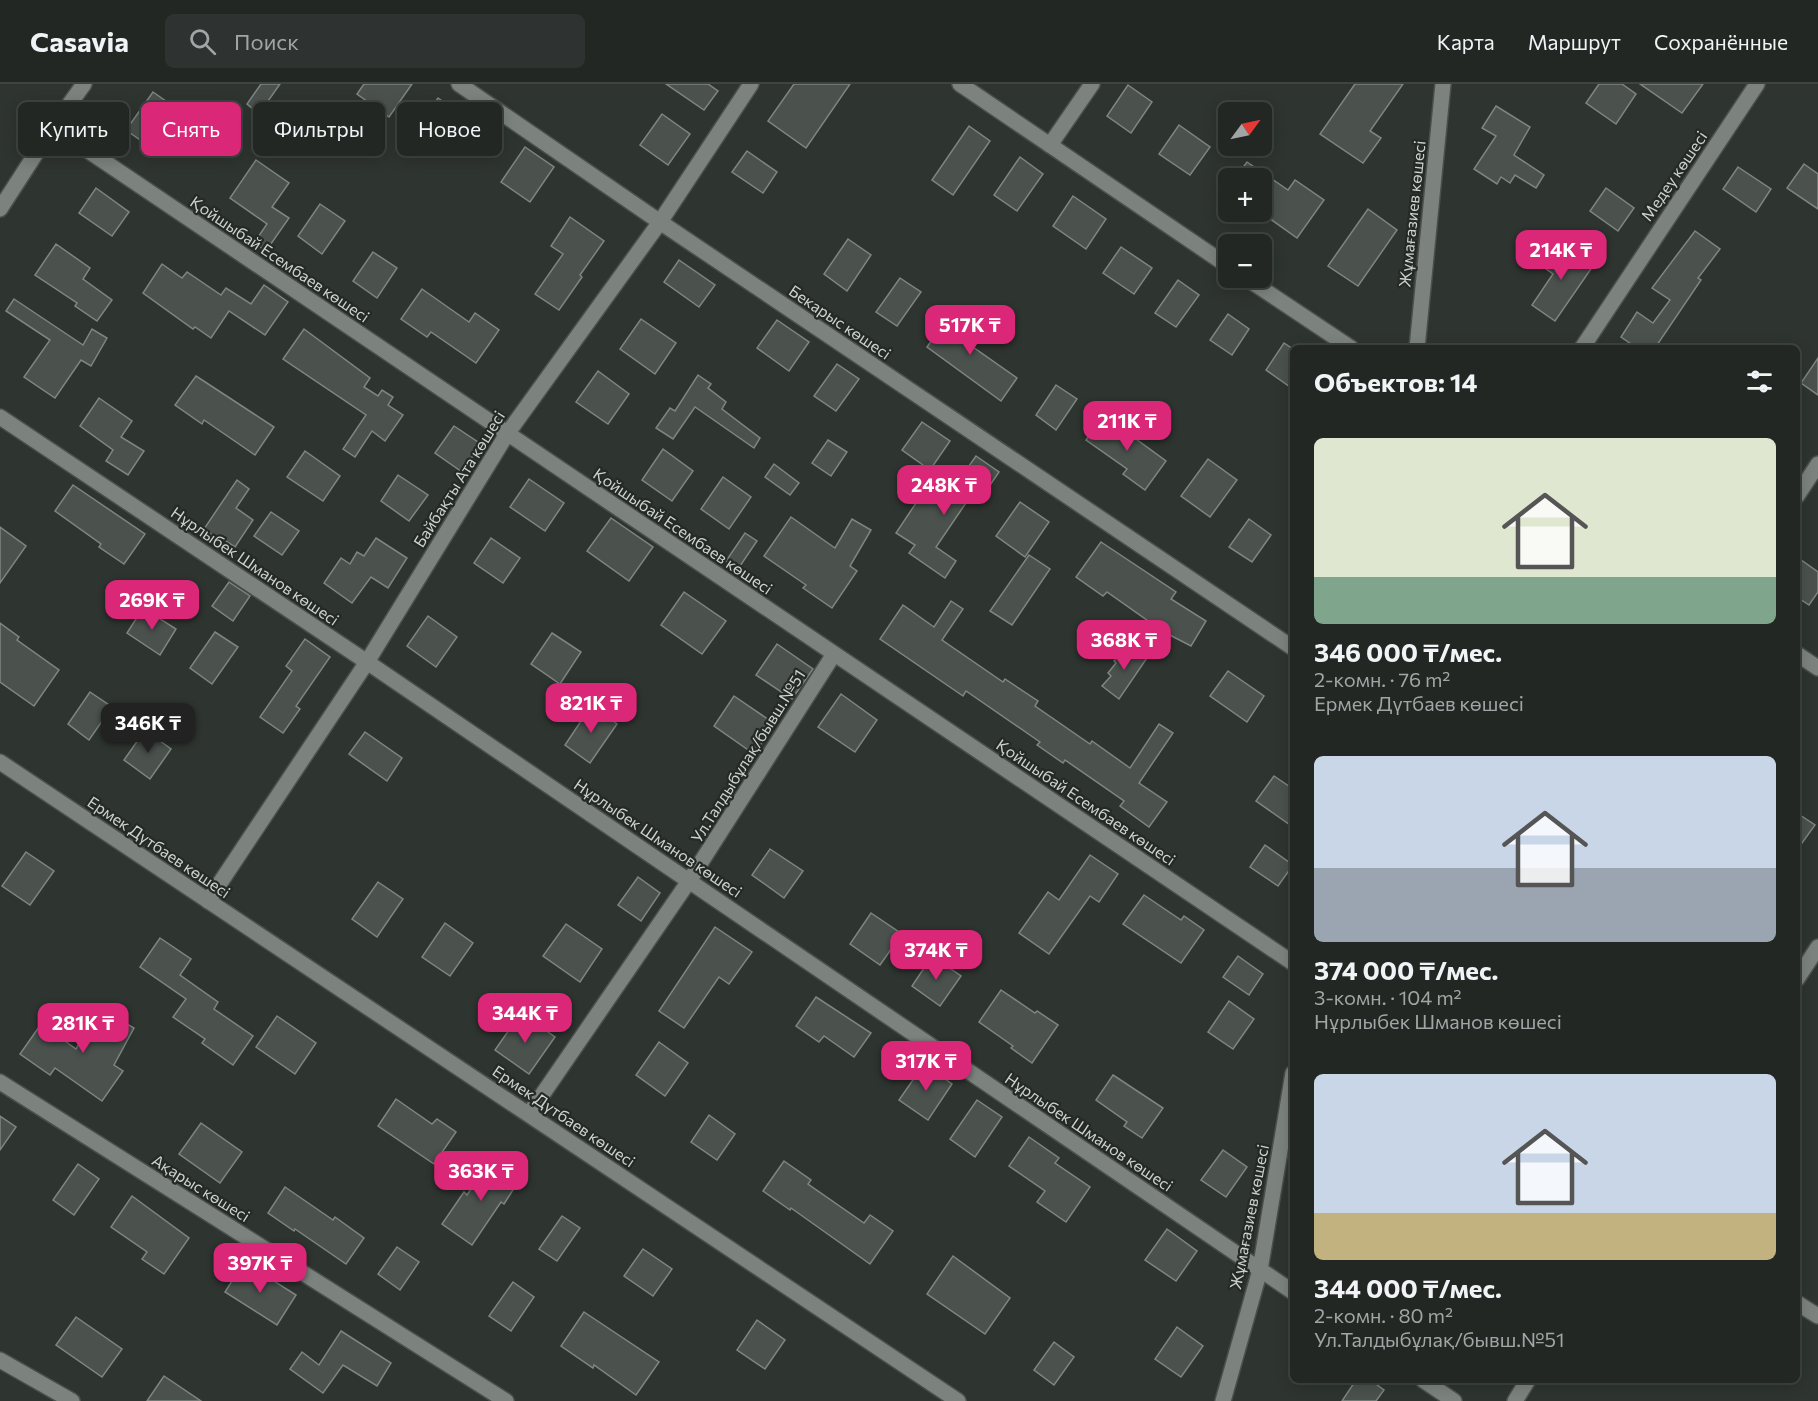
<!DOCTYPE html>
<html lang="ru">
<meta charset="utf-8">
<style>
:root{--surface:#222724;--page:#2e3331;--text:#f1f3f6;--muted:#a2a5a6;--line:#3f4441;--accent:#db2777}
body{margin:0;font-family:Commissioner,sans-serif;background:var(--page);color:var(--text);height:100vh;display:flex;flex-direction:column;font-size:22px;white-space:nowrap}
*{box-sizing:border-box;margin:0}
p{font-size:20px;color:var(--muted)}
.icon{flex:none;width:33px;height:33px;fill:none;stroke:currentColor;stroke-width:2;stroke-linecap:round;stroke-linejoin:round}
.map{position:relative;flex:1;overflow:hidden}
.panel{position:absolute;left:1290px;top:261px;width:510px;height:1038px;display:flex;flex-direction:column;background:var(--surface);border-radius:9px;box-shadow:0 3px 15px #0003,0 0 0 2px var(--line)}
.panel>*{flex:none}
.guide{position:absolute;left:18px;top:18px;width:570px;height:54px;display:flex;gap:12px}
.needle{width:39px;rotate:57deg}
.buttons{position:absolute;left:1218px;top:18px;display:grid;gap:12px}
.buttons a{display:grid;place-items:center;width:54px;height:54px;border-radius:9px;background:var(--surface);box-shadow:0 3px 15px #0003,0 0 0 2px var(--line);font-size:30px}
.price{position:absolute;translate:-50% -51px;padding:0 14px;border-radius:12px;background:var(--accent);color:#fff;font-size:20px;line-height:39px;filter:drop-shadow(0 2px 3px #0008)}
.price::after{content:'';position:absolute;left:50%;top:36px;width:18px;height:14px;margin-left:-9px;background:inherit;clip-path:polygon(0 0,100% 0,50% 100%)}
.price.selected{background:#222;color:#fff}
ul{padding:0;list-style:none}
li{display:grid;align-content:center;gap:12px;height:318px;padding:0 24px}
li span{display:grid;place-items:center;height:186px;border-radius:9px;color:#555}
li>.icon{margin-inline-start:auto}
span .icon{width:108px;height:108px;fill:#fffc;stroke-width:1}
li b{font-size:26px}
h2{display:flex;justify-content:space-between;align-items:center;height:72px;padding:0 24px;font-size:26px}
.pill{padding:0 21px;border-radius:9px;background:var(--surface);box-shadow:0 3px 15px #0003,0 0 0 2px var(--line);font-size:21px;line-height:54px}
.pill.selected{background:var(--accent);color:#fff}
header{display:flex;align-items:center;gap:36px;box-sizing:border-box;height:84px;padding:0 30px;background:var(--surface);border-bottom:2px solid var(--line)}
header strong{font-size:28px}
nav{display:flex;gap:33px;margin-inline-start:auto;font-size:21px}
.search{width:420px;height:54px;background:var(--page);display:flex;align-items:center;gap:15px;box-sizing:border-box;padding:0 21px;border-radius:9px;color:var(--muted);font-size:22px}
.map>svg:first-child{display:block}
.building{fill:#4b524e;stroke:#7f8682;stroke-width:1.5}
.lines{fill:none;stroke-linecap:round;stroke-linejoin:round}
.minor-casing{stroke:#4a4f4c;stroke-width:18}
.minor{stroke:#7c837e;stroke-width:15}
.labels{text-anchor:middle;stroke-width:4.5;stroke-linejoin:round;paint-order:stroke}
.street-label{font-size:16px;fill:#cfd3d0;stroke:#242a26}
</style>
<header>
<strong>Casavia</strong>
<div class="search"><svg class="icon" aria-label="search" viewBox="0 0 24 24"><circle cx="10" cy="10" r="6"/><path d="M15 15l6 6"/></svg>Поиск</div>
<nav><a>Карта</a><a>Маршрут</a><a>Сохранённые</a></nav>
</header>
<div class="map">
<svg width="1818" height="1317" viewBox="0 0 1818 1317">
<rect width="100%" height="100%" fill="#2e3430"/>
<g class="building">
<path d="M261 0H280L259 30 247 20Z"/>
<path d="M364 0H412L389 33 357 10Z"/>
<path d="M666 0H708L718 7 704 26Z"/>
<path d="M794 0H850L806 64 768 37Z"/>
<path d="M1355 0H1403L1370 47 1381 54 1363 79 1320 50Z"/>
<path d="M1599 0H1622L1636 10 1616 40 1586 19Z"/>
<path d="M1640 0H1703L1682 29Z"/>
<path d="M1128 1 1152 18 1131 49 1107 32Z"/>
<path d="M153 8 180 27 153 65 126 46Z"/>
<path d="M438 14 468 35 452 58 422 37Z"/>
<path d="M1496 22 1530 43 1514 71 1544 91 1536 104 1515 91 1510 99 1501 93 1497 100 1474 85 1496 52 1482 44Z"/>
<path d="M662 30 690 50 668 81 640 61Z"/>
<path d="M1179 41 1210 63 1190 91 1159 70Z"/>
<path d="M969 42 990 57 953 111 932 96Z"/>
<path d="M525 63 554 83 530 118 501 98Z"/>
<path d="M747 67 777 88 763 109 732 88Z"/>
<path d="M1020 73 1043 90 1017 127 994 111Z"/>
<path d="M256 76 289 99 272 123 289 134 266 167 254 159 267 140 230 114Z"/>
<path d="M1247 78 1288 106 1295 96 1324 116 1297 154 1262 129V94H1235Z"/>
<path d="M1804 80 1818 90V125L1787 104Z"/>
<path d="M1738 83 1771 105 1756 128 1723 105Z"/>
<path d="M96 104 129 128 112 152 79 129Z"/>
<path d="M1606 104 1634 124 1618 147 1590 127Z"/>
<path d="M1073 112 1106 135 1086 165 1053 142Z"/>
<path d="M320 120 345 137 322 170 298 152Z"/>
<path d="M1368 125 1397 146 1358 202 1328 182Z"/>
<path d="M570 133 604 157 580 191 582 193 559 226 535 210 563 170 551 162Z"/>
<path d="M1695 147 1720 165 1698 194 1701 196 1655 264H1637L1621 253 1637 228 1653 239 1670 216 1652 204Z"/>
<path d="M848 155 871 171 847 207 824 190Z"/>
<path d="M1558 158 1593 182 1555 237 1532 221 1553 190 1542 182Z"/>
<path d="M56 160 90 184 83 195 112 216 97 237 75 222 77 219 35 191Z"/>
<path d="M1121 163 1152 184 1134 210 1103 189Z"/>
<path d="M373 168 397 184 377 214 353 197Z"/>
<path d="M679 176 715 201 699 223 664 198Z"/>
<path d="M162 180 182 194 187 188 221 211 226 204 251 220 264 201 288 218 265 251 229 227 211 254 195 243 193 245 143 209Z"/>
<path d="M900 194 921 208 897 242 876 228Z"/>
<path d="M1178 196 1199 211 1176 243 1155 229Z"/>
<path d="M422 205 469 238 475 229 499 246 476 279 431 248 427 253 401 235Z"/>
<path d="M14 215 83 261 92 245 107 254 91 282 81 276 55 314 24 293 50 256 6 227Z"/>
<path d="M952 227 983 248 973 263 1017 294 1001 317 927 263Z"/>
<path d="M1228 230 1249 245 1232 271 1210 256Z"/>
<path d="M641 235 676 259 655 290 620 265Z"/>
<path d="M777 236 809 258 789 287 757 264Z"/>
<path d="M304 245 370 294 364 303 378 312 382 306 393 313 388 321 403 331 385 357 372 347 355 373 343 365 366 331 283 275Z"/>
<path d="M1284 259 1293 265V305L1266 286Z"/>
<path d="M1818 274V311L1801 299Z"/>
<path d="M837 280 859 295 836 327 814 312Z"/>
<path d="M598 287 629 310 608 340 576 318Z"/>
<path d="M698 291 711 300 708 304 726 318 722 325 760 354 754 364 695 323 673 355 656 344 670 324 675 327Z"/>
<path d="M196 292 274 343 255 371 204 336 202 340 175 321Z"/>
<path d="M1056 301 1077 315 1056 346 1036 331Z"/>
<path d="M99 314 132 337 121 353 144 367 128 391 106 377 113 366 80 342Z"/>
<path d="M1103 331 1166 377 1145 406 1123 390 1127 385 1086 356Z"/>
<path d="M922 338 950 357 930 386 902 366Z"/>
<path d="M454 342 481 360 462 388 435 369Z"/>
<path d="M828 356 847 368 831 392 812 379Z"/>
<path d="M663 365 693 387 672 417 642 396Z"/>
<path d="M305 367 340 392 323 417 287 393Z"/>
<path d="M976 372 999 388 978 419 970 413 936 463 956 477 945 494 909 469 915 461 896 449 924 407 942 420Z"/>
<path d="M1208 375 1237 396 1210 433 1181 412Z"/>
<path d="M774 380 799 399 790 411 765 393Z"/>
<path d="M398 391 428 411 409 437 381 417Z"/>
<path d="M723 393 751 413 729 445 701 425Z"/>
<path d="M529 395 564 419 545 447 510 423Z"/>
<path d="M237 396 249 405 236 424 253 436 235 463 218 452 216 454 204 445Z"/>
<path d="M73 401 145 450 124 480 99 463 101 460 55 427Z"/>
<path d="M1020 418 1049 438 1025 473 996 452Z"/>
<path d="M271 428 299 447 282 471 254 452Z"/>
<path d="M791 433 835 464 852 435 871 446 850 482 857 487 832 524 803 504 806 501 764 472Z"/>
<path d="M611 434 653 463 629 497 587 467Z"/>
<path d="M1249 435 1271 451 1252 478 1229 463Z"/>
<path d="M0 443 26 462 0 499Z"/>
<path d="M745 449 757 457 738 485 726 477Z"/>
<path d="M376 454 407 474 388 504 371 493 352 519 324 499 341 474 350 480 357 468 364 472Z"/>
<path d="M491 454 520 474 503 499 474 479Z"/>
<path d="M1101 458 1176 508 1171 515 1206 537 1191 562 1164 548 1107 508 1103 512 1076 493Z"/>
<path d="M1029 471 1050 485 1012 541 990 527Z"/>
<path d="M1797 473 1818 488V508L1809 521 1797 513Z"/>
<path d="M229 498 250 512 233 537 212 522Z"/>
<path d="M684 508 726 537 702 570 661 541Z"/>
<path d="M951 517 963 525 942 556 1003 598 1005 595 1038 617 1035 622 1090 660 1092 657 1130 684 1159 640 1173 649 1139 699 1167 718 1149 743 1120 722 1124 717 1065 676 1063 679 1037 661 1040 658 966 607 963 612 880 555 903 521 934 543Z"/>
<path d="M143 524 176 545 160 571 127 549Z"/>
<path d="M428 532 457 553 436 583 407 562Z"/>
<path d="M0 539 19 553 17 556 59 586 34 622 0 598Z"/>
<path d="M215 548 238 563 212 600 190 584Z"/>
<path d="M552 549 581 568 560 600 531 580Z"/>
<path d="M305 555 330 573 296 622 300 625 283 649 260 633 292 587 286 582Z"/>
<path d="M777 560 813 585 792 615 756 591Z"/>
<path d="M1128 560 1147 574 1119 615 1102 602 1111 592 1108 589 1116 579 1114 577Z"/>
<path d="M1228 587 1264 612 1247 638 1210 612Z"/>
<path d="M90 608 112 623 89 656 68 640Z"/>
<path d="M841 610 877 636 855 668 818 643Z"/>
<path d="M734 612 775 640 754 670 714 642Z"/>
<path d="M591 622 617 640 590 679 565 661Z"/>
<path d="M145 646 171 665 150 695 124 676Z"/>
<path d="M365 648 402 674 387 697 349 670Z"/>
<path d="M1274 692 1293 705V743L1256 717Z"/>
<path d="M1797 729 1815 741 1797 766Z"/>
<path d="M1265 761 1293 781 1278 802 1250 783Z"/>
<path d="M770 765 803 787 784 814 752 791Z"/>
<path d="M26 768 54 787 30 821 2 802Z"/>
<path d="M1090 771 1118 790 1099 818 1090 812 1049 870 1019 849 1048 808 1059 816Z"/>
<path d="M638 793 660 809 641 837 618 821Z"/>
<path d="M378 798 403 815 377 853 352 835Z"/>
<path d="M1144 811 1181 836 1184 832 1204 846 1181 879 1123 840Z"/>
<path d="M871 829 902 850 880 881 850 860Z"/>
<path d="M445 839 473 859 450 892 422 873Z"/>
<path d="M566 840 602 865 580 898 543 872Z"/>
<path d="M715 843 752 868 729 900 719 893 684 944 659 927Z"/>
<path d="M160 854 191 875 180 891 218 918 214 925 253 952 233 981 202 959 205 955 173 933 186 915 140 883Z"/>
<path d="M932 872 961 892 940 922 912 902Z"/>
<path d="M1238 872 1263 890 1249 911 1223 893Z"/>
<path d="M1001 906 1035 929 1037 927 1058 941 1032 979 1011 964 1013 962 979 938Z"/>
<path d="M816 913 871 949 854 973 824 952 819 958 796 942Z"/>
<path d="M1229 917 1254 935 1233 965 1208 948Z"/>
<path d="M99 924 134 944 114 981 123 987 102 1017 55 984 50 991 20 970 41 940 76 965Z"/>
<path d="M521 929 555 953 529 990 495 966Z"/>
<path d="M277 932 316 959 295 990 256 963Z"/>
<path d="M659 958 688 979 665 1012 636 991Z"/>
<path d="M924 980 952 1000 928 1036 899 1016Z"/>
<path d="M1113 991 1163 1024 1142 1054 1124 1042 1127 1038 1096 1016Z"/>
<path d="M396 1015 432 1040 437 1035 456 1048 434 1080 378 1042Z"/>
<path d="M977 1016 1002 1033 975 1073 950 1055Z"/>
<path d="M709 1031 735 1050 717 1076 691 1058Z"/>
<path d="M0 1032 16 1043 0 1066Z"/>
<path d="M201 1039 242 1068 220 1099 179 1070Z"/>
<path d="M1029 1053 1059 1074 1055 1079 1090 1103 1066 1138 1037 1118 1045 1107 1009 1082Z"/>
<path d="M1223 1066 1247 1083 1226 1113 1201 1096Z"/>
<path d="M492 1075 520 1095 504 1120 501 1118 472 1161 442 1140 464 1108 467 1111Z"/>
<path d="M784 1077 811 1096 808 1100 864 1139 870 1131 893 1147 870 1180 791 1124 790 1126 763 1107Z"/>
<path d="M78 1080 99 1095 74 1131 53 1116Z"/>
<path d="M285 1103 333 1136 335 1133 364 1154 346 1180 295 1145 294 1147 268 1129Z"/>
<path d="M132 1112 189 1154 164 1190 142 1175 147 1168 111 1143Z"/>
<path d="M562 1132 580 1144 557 1177 539 1165Z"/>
<path d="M1167 1145 1197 1167 1176 1197 1145 1176Z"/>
<path d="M397 1163 419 1178 400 1206 378 1190Z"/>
<path d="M643 1165 672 1185 653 1212 624 1192Z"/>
<path d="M953 1172 1010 1214 985 1250 927 1210Z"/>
<path d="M244 1178 296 1211 277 1241 225 1208Z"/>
<path d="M513 1198 534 1213 511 1247 489 1232Z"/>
<path d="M584 1228 659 1278 636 1311 594 1281 593 1284 561 1262Z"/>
<path d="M76 1233 122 1265 102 1293 56 1261Z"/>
<path d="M757 1236 785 1256 765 1285 737 1266Z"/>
<path d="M1177 1243 1203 1262 1181 1293 1155 1275Z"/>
<path d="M341 1247 391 1279 377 1302 343 1281 323 1309 290 1285 302 1268 319 1281Z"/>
<path d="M1054 1258 1074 1273 1054 1301 1034 1286Z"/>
<path d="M164 1292 201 1317H147Z"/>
<path d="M1356 1296H1370L1384 1306 1376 1317H1342Z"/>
</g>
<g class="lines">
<defs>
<g id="minor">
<path d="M459 0 660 138 1293 564"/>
<path d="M960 0 1228 182"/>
<path d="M53 43 1293 879"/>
<path d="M1050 61 1092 0"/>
<path d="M0 125 53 43 84 0"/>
<path d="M1246 194 1351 264"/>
<path d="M1417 264 1443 0"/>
<path d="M1582 264 1757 0"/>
<path d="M0 333 367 578 1293 1208"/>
<path d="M1797 412 1818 380"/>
<path d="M1797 570 1818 584"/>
<path d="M0 678 958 1317"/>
<path d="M208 817 367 578 507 350 660 138 751 0"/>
<path d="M1797 895 1818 863"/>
<path d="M0 998 506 1317"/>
<path d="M529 1030 689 797 834 570"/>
<path d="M1797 1219 1818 1232"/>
<path d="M0 1276 72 1317"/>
<path d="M1423 1296 1454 1317"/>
<path d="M1223 1317 1260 1186 1293 989"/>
<path d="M1515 1317 1528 1296"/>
</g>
</defs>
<use href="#minor" class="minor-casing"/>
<use href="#minor" class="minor"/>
</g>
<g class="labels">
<g class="street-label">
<text transform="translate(1674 92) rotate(-56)" y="6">Медеу көшесі</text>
<text transform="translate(1412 130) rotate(-84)" y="6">Жұмағазиев көшесі</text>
<text transform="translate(280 175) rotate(34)" y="6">Қойшыбай Есембаев көшесі</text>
<text transform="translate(840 238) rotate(34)" y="6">Бекарыс көшесі</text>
<text transform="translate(459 395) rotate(-58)" y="6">Байбақты Ата көшесі</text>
<text transform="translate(683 447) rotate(34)" y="6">Қойшыбай Есембаев көшесі</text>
<text transform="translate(255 482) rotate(34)" y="6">Нұрлыбек Шманов көшесі</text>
<text transform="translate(748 672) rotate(-58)" y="6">Ул.Талдыбұлақ/бывш.№51</text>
<text transform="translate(1086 718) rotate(34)" y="6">Қойшыбай Есембаев көшесі</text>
<text transform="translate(658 754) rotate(34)" y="6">Нұрлыбек Шманов көшесі</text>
<text transform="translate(159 763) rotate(34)" y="6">Ермек Дүтбаев көшесi</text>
<text transform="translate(564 1032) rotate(34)" y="6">Ермек Дүтбаев көшесi</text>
<text transform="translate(1089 1048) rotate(34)" y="6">Нұрлыбек Шманов көшесі</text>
<text transform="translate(201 1104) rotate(32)" y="6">Ақарыс көшесi</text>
<text transform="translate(1249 1133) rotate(-79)" y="6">Жұмағазиев көшесі</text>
</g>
</g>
</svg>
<div class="buttons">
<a><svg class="needle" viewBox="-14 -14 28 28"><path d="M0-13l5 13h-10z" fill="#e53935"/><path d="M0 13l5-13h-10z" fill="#a2a5a6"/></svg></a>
<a>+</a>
<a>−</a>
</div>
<b class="price" style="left:1561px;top:197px">214K ₸</b>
<b class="price" style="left:970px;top:272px">517K ₸</b>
<b class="price" style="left:1127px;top:368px">211K ₸</b>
<b class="price" style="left:944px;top:432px">248K ₸</b>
<b class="price" style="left:152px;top:547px">269K ₸</b>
<b class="price" style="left:1124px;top:587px">368K ₸</b>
<b class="price" style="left:591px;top:650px">821K ₸</b>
<b class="price selected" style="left:148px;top:670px">346K ₸</b>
<b class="price" style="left:936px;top:897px">374K ₸</b>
<b class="price" style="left:525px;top:960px">344K ₸</b>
<b class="price" style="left:83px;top:970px">281K ₸</b>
<b class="price" style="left:926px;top:1008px">317K ₸</b>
<b class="price" style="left:481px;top:1118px">363K ₸</b>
<b class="price" style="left:260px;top:1210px">397K ₸</b>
<div class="guide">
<a class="pill">Купить</a>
<a class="pill selected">Снять</a>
<a class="pill">Фильтры</a>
<a class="pill">Новое</a>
</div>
<section class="panel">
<h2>Объектов: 14<svg class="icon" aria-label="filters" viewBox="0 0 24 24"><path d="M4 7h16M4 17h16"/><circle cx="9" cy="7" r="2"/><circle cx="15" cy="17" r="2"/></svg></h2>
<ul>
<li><span style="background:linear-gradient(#dfe7d0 75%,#7fa58c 0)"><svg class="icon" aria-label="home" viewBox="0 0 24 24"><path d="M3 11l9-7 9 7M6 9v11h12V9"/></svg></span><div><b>346 000 ₸/мес.</b><p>2-комн. · 76 m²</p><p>Ермек Дүтбаев көшесi</p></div></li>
<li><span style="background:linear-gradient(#c9d6e8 60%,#9aa5b1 0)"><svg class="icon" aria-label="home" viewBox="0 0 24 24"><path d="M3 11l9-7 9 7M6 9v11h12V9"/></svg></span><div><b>374 000 ₸/мес.</b><p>3-комн. · 104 m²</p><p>Нұрлыбек Шманов көшесі</p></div></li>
<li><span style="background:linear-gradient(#c9d6e8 75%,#c2b280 0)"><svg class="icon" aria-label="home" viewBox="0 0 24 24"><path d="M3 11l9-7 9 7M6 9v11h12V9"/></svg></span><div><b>344 000 ₸/мес.</b><p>2-комн. · 80 m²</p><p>Ул.Талдыбұлақ/бывш.№51</p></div></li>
</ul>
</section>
</div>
